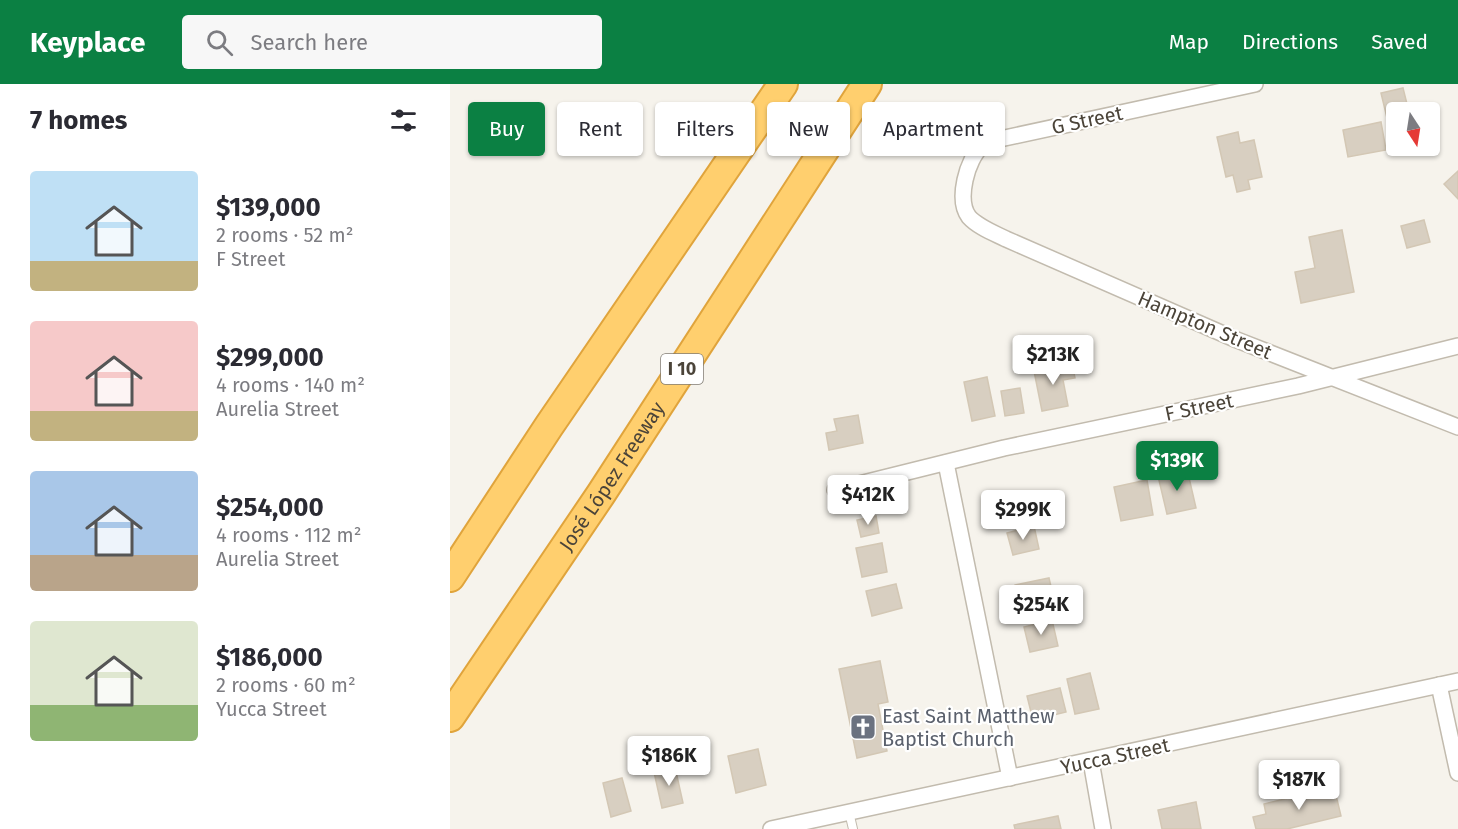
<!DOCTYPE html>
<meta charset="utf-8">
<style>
:root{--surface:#fff;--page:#f7f7f7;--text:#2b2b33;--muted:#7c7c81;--accent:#0b8043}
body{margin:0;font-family:"Fira Sans",sans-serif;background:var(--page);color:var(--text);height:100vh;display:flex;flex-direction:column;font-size:22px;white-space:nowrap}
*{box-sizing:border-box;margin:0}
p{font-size:20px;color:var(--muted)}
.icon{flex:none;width:33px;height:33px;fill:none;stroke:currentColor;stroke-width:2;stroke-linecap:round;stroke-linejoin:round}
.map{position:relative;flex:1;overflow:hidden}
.sheet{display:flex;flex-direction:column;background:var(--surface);width:450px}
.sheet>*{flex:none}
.top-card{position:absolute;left:18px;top:18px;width:570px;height:54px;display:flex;gap:12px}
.needle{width:39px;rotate:168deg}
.tools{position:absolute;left:936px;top:18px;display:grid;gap:12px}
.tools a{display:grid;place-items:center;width:54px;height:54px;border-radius:6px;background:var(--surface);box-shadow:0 2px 4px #0004;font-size:30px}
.price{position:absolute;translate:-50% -51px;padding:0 14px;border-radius:6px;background:#fff;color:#222;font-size:20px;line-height:39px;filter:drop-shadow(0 2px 3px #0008)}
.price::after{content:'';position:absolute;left:50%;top:36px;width:18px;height:14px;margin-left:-9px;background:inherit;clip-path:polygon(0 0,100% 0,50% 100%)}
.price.current{background:var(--accent);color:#fff}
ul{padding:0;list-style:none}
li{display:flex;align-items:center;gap:18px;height:150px;padding:0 30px}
li span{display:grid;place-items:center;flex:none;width:168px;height:120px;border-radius:6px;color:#555}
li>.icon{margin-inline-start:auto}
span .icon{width:72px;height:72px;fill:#fffc;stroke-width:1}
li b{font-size:26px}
h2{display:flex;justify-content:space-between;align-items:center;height:72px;padding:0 30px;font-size:26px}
.chip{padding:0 21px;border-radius:6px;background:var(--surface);box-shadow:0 2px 4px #0004;font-size:21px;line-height:54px}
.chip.current{background:var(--accent);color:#fff}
header{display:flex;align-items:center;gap:36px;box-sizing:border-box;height:84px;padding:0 30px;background:var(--accent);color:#fff}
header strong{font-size:28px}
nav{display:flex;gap:33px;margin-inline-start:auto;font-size:21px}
.search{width:420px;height:54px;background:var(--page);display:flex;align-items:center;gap:15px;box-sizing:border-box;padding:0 21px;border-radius:6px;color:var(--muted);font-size:22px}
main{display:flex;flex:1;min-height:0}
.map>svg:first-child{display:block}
.building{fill:#d8cfc1;stroke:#d3c7b4;stroke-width:1.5}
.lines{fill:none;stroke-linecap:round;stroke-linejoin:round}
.lane-casing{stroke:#c2bbae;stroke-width:10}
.street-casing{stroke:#c2bbae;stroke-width:18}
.highway-casing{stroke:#e0a43c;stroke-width:32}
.lane{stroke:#fff;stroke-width:8}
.street{stroke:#fff;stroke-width:15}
.highway{stroke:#ffcf6e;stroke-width:28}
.labels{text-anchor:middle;stroke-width:4.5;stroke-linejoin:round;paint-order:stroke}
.shield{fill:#fff;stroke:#817c74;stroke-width:1.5}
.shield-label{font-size:18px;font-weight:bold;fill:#4b4439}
.street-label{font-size:20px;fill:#4b4439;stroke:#fff}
.worship-label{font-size:20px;fill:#5b616d;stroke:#fff;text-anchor:start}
</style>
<header>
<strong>Keyplace</strong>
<div class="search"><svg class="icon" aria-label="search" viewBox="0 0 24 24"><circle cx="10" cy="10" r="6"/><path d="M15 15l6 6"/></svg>Search here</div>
<nav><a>Map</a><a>Directions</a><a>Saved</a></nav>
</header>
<main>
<section class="sheet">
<h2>7 homes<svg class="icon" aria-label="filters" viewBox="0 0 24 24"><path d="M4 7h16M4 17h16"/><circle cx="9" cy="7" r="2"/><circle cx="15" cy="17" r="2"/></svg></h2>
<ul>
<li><span style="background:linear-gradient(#bfe0f5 75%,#c2b280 0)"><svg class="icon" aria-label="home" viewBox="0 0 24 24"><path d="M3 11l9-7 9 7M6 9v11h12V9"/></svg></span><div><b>$139,000</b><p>2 rooms · 52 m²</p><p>F Street</p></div></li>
<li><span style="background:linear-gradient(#f6c9c9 75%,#c2b280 0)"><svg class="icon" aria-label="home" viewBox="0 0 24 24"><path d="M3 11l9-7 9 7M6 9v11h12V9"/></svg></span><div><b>$299,000</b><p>4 rooms · 140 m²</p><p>Aurelia Street</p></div></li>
<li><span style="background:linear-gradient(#a9c7e8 70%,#b9a48a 0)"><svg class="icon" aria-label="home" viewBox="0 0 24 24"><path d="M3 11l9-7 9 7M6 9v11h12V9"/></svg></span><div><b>$254,000</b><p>4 rooms · 112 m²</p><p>Aurelia Street</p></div></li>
<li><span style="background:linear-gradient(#dfe7d0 70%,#8fb573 0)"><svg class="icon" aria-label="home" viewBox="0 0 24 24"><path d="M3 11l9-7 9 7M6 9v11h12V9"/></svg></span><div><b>$186,000</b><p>2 rooms · 60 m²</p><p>Yucca Street</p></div></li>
</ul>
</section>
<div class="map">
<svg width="1008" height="745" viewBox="0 0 1008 745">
<rect width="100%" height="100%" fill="#f6f3ec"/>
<g class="building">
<path d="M953 4 959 28H946V62H951L944 63 931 9Z"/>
<path d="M931 38 936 66 898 73 893 46Z"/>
<path d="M788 48 790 59 804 56 812 93 798 96 800 105 787 108 783 91 776 93 767 53Z"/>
<path d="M1008 87V115L994 100Z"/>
<path d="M974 136 980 158 957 164 951 142Z"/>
<path d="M892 146 904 208 851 219 845 188 865 184 859 153Z"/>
<path d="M622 280 625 294 613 296 618 322 592 327 584 287Z"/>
<path d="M537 293 545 332 522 337 514 298Z"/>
<path d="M570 304 574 329 555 332 551 307Z"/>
<path d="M408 331 413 359 379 366 376 349 387 347 384 335Z"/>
<path d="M737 385 746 424 717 430 708 392Z"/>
<path d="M697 396 703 431 671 437 664 403Z"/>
<path d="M426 432 429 449 411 453 407 436Z"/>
<path d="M584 442 589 465 563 471 557 449Z"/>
<path d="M432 459 437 488 412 493 406 464Z"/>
<path d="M599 494 605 520 570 527 565 501Z"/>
<path d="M446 500 452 524 422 532 416 507Z"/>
<path d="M602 536 608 562 580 568 574 543Z"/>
<path d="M430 577 438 618 428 620 437 667 407 674 389 585Z"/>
<path d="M640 589 649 625 625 630 617 595Z"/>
<path d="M610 604 616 628 583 636 577 612Z"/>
<path d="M308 665 316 701 286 709 278 672Z"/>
<path d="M225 683 233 719 212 724 204 688Z"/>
<path d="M172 694 181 727 161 733 153 699Z"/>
<path d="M884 703 891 732 837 745H806L803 733 816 730 814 720Z"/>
<path d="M746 718 751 745H712L708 726Z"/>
<path d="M608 732 611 745H565L564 741Z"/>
</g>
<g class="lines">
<defs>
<path id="lane" d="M399 728 403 745"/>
<g id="street">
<path d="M805 0 550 55C544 57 537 58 532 62 517 75 506 116 519 133 528 143 544 149 556 155L787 256 1008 343"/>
<path d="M496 379 560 694"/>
<path d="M385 406 554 364 848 302 1008 262"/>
<path d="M989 601 1008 689"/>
<path d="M641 677 653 745"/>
<path d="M321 745 1008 597"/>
</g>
<g id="highway">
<path d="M0 493 99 342 333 0"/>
<path id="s1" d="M0 633 151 410 417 0"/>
</g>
</defs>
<use href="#lane" class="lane-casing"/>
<use href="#street" class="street-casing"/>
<use href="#highway" class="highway-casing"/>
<use href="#lane" class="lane"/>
<use href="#street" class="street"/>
<use href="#highway" class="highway"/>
</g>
<defs>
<symbol id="church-square" viewBox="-11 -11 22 22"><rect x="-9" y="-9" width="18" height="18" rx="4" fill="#6b7280" stroke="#fff"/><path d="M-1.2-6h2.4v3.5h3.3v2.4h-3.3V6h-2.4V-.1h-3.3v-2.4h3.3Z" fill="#fff"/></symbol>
</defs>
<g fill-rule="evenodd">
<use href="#church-square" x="398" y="628" width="30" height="30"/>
</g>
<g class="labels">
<rect class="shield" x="211" y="270" width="42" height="30" rx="4.5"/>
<g class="shield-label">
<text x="232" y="291">I 10</text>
</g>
<g class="street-label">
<text transform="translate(637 36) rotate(-12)" y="7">G Street</text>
<text transform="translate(755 241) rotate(23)" y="7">Hampton Street</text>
<text transform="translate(749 323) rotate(-12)" y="7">F Street</text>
<text dy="7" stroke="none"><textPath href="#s1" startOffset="290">José López Freeway</textPath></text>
<text transform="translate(665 672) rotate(-12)" y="7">Yucca Street</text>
</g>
<g class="worship-label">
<text x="432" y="639">East Saint Matthew<tspan x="432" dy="23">Baptist Church</tspan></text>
</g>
</g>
</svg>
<div class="tools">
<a><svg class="needle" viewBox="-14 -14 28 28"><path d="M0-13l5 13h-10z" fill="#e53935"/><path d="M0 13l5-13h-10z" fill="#7c7c81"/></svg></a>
</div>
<b class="price" style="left:603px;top:302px">$213K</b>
<b class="price current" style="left:727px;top:408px">$139K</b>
<b class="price" style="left:418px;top:442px">$412K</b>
<b class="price" style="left:573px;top:457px">$299K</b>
<b class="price" style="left:591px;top:552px">$254K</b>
<b class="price" style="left:219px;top:703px">$186K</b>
<b class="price" style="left:849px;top:727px">$187K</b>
<div class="top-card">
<a class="chip current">Buy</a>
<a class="chip">Rent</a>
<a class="chip">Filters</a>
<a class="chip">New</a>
<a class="chip">Apartment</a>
</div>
</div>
</main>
